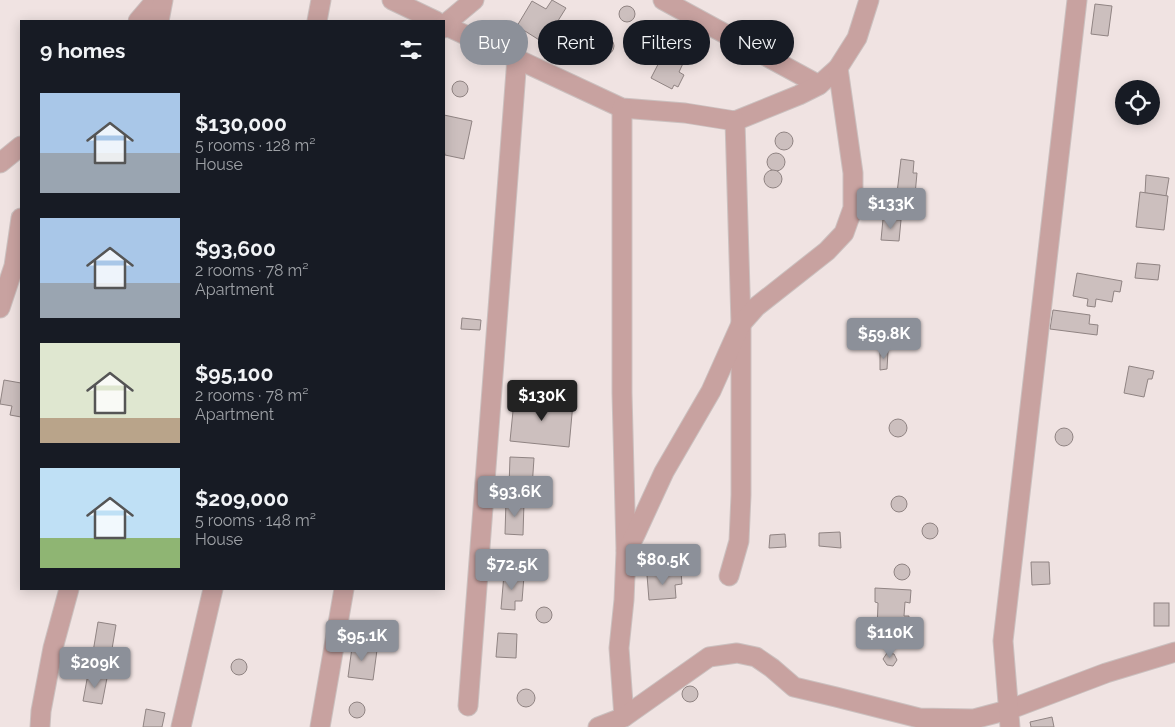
<!DOCTYPE html>
<meta charset="utf-8">
<style>
:root{--surface:#171b24;--page:#242831;--text:#f1f3f6;--muted:#9ea1a6;--accent:#8c9099}
body{margin:0;font-family:Raleway,sans-serif;background:var(--page);color:var(--text);height:100vh;display:flex;flex-direction:column;font-size:19px;white-space:nowrap}
*{box-sizing:border-box;margin:0}
p{font-size:16px;color:var(--muted)}
.icon{flex:none;width:28px;height:28px;fill:none;stroke:currentColor;stroke-width:2;stroke-linecap:round;stroke-linejoin:round}
.map{position:relative;flex:1;overflow:hidden}
.details{position:absolute;left:20px;top:20px;width:425px;height:570px;display:flex;flex-direction:column;background:var(--surface);border-radius:0px;box-shadow:0 2px 12px #0003}
.details>*{flex:none}
.banner{position:absolute;left:460px;top:20px;width:475px;height:45px;display:flex;gap:10px}
.controls{position:absolute;left:1115px;top:80px;display:grid;gap:10px}
.controls a{display:grid;place-items:center;width:45px;height:45px;border-radius:50%;background:var(--surface);box-shadow:0 2px 12px #0003;font-size:25px}
.price{position:absolute;translate:-50% -42px;padding:0 11px;border-radius:5px;background:var(--accent);color:#fff;font-size:16px;line-height:32px;filter:drop-shadow(0 1px 2px #0008)}
.price::after{content:'';position:absolute;left:50%;top:30px;width:15px;height:11px;margin-left:-8px;background:inherit;clip-path:polygon(0 0,100% 0,50% 100%)}
.price.active{background:#222;color:#fff}
ul{padding:0;list-style:none}
li{display:flex;align-items:center;gap:15px;height:125px;padding:0 20px}
li span{display:grid;place-items:center;flex:none;width:140px;height:100px;border-radius:0px;color:#555}
li>.icon{margin-inline-start:auto}
span .icon{width:60px;height:60px;fill:#fffc;stroke-width:1}
li b{font-size:21px}
h2{display:flex;justify-content:space-between;align-items:center;height:60px;padding:0 20px;font-size:21px}
.tag{padding:0 18px;border-radius:22px;background:var(--surface);box-shadow:0 2px 12px #0003;font-size:18px;line-height:45px}
.tag.active{background:var(--accent);color:#fff}
.map>svg:first-child{display:block}
.building{fill:#ccbfbe;stroke:#908483}
.lines{fill:none;stroke-linecap:round;stroke-linejoin:round}
.minor-casing{stroke:#cbc0bf;stroke-width:21}
.minor{stroke:#c8a2a0;stroke-width:19}
</style>
<div class="map">
<svg width="1175" height="727" viewBox="0 0 1175 727">
<rect width="100%" height="100%" fill="#f0e3e2"/>
<g class="building">
<path d="M552 0 566 8 544 43 517 26 532 1 546 9Z"/>
<path d="M1095 4 1112 6 1108 36 1091 34Z"/>
<circle cx="627" cy="14" r="8"/>
<circle cx="685" cy="42" r="8"/>
<circle cx="605" cy="46" r="9"/>
<path d="M668 45 687 55 679 72 684 75 678 87 674 85 672 89 651 78Z"/>
<circle cx="460" cy="89" r="8"/>
<path d="M444 115 472 121 464 159 445 155 444 149Z"/>
<circle cx="784" cy="141" r="9"/>
<circle cx="776" cy="162" r="9"/>
<path d="M901 159 914 161 913 173H917L915 195 897 193Z"/>
<circle cx="773" cy="179" r="9"/>
<path d="M1146 175 1169 178 1166 196 1145 193Z"/>
<path d="M1140 192 1168 196 1164 230 1136 227Z"/>
<path d="M883 219 901 220 899 241 881 240Z"/>
<path d="M1137 263 1160 265 1158 280 1135 278Z"/>
<path d="M1077 273 1122 281 1120 292 1114 291 1112 302 1096 299 1095 307 1087 306 1088 299 1073 296Z"/>
<path d="M1053 310 1090 315 1089 324 1098 325 1097 335 1050 329Z"/>
<path d="M462 318 481 320 480 330 461 329Z"/>
<path d="M880 351H888L887 369 880 370Z"/>
<path d="M1129 366 1154 371 1152 379H1148L1144 397 1124 393Z"/>
<path d="M4 380 21 383V417L10 415 12 406 0 404Z"/>
<path d="M540 392 549 393 548 401 573 403 569 447 510 441 514 401 539 403Z"/>
<circle cx="898" cy="428" r="9"/>
<circle cx="1064" cy="437" r="9"/>
<path d="M510 457 534 458 532 488 509 487Z"/>
<circle cx="899" cy="504" r="8"/>
<path d="M506 501 524 502 523 535 505 534Z"/>
<circle cx="930" cy="531" r="8"/>
<path d="M840 532 841 548 819 546V533Z"/>
<path d="M785 534 786 547 769 548 770 535Z"/>
<path d="M1031 562H1049L1050 584 1032 585Z"/>
<circle cx="902" cy="572" r="8"/>
<path d="M681 572 682 584 675 585 676 598 649 600 647 575Z"/>
<path d="M504 574 524 576 522 601H515V610L501 609Z"/>
<path d="M875 588 911 590 910 603 905 602 904 616H909L908 633 877 632 878 603 875 602Z"/>
<rect x="1154" y="603" width="15" height="23"/>
<circle cx="544" cy="615" r="8"/>
<path d="M98 622 116 625 111 655 93 652Z"/>
<path d="M355 623 389 627 387 642 353 637Z"/>
<path d="M498 633 517 634 516 658 496 657Z"/>
<path d="M353 640H358V647L377 650 373 680 348 677Z"/>
<path d="M887 653 894 654 897 660 893 666 887 665 883 659Z"/>
<circle cx="239" cy="667" r="8"/>
<path d="M88 674 107 678 102 704 83 701Z"/>
<circle cx="690" cy="694" r="8"/>
<circle cx="526" cy="698" r="9"/>
<circle cx="357" cy="710" r="8"/>
<path d="M146 709 165 713 162 727H143Z"/>
<path d="M1052 717 1054 727H1031L1030 722Z"/>
</g>
<g class="lines">
<defs>
<g id="minor">
<path d="M392 0 436 21"/>
<path d="M663 0 819 85"/>
<path d="M138 21 156 0"/>
<path d="M159 21 163 0"/>
<path d="M317 21 321 0"/>
<path d="M444 25 622 108 685 113 735 121 799 95 819 85 838 68 857 38 869 0"/>
<path d="M444 28V25L474 0"/>
<path d="M622 108V393L626 550"/>
<path d="M0 163 21 146"/>
<path d="M0 308 14 266 21 218"/>
<path d="M729 576 739 541 741 495V324L735 121"/>
<path d="M468 706 517 58"/>
<path d="M624 717 619 648 624 600 626 552 635 535 664 472 711 391 741 324 756 307 827 251 844 233 853 208V173L838 68"/>
<path d="M40 727 41 711 53 648 69 589"/>
<path d="M181 727 213 589"/>
<path d="M320 727 344 589"/>
<path d="M598 727 624 717 709 657 737 653 756 657 772 668 794 687 836 697 919 718 974 719 1008 710 1106 673 1175 652"/>
<path d="M1010 727 1003 641 1077 0"/>
</g>
</defs>
<use href="#minor" class="minor-casing"/>
<use href="#minor" class="minor"/>
</g>
</svg>
<div class="controls">
<a><svg class="icon" aria-label="locate" viewBox="0 0 24 24"><circle cx="12" cy="12" r="6"/><path d="M12 2v4M12 18v4M2 12h4M18 12h4"/></svg></a>
</div>
<b class="price" style="left:891px;top:230px">$133K</b>
<b class="price" style="left:884px;top:360px">$59.8K</b>
<b class="price active" style="left:542px;top:422px">$130K</b>
<b class="price" style="left:515px;top:518px">$93.6K</b>
<b class="price" style="left:663px;top:586px">$80.5K</b>
<b class="price" style="left:512px;top:591px">$72.5K</b>
<b class="price" style="left:890px;top:659px">$110K</b>
<b class="price" style="left:362px;top:662px">$95.1K</b>
<b class="price" style="left:95px;top:689px">$209K</b>
<div class="banner">
<a class="tag active">Buy</a>
<a class="tag">Rent</a>
<a class="tag">Filters</a>
<a class="tag">New</a>
</div>
<section class="details">
<h2>9 homes<svg class="icon" aria-label="filters" viewBox="0 0 24 24"><path d="M4 7h16M4 17h16"/><circle cx="9" cy="7" r="2"/><circle cx="15" cy="17" r="2"/></svg></h2>
<ul>
<li><span style="background:linear-gradient(#a9c7e8 60%,#9aa5b1 0)"><svg class="icon" aria-label="home" viewBox="0 0 24 24"><path d="M3 11l9-7 9 7M6 9v11h12V9"/></svg></span><div><b>$130,000</b><p>5 rooms · 128 m²</p><p>House</p></div></li>
<li><span style="background:linear-gradient(#a9c7e8 65%,#9aa5b1 0)"><svg class="icon" aria-label="home" viewBox="0 0 24 24"><path d="M3 11l9-7 9 7M6 9v11h12V9"/></svg></span><div><b>$93,600</b><p>2 rooms · 78 m²</p><p>Apartment</p></div></li>
<li><span style="background:linear-gradient(#dfe7d0 75%,#b9a48a 0)"><svg class="icon" aria-label="home" viewBox="0 0 24 24"><path d="M3 11l9-7 9 7M6 9v11h12V9"/></svg></span><div><b>$95,100</b><p>2 rooms · 78 m²</p><p>Apartment</p></div></li>
<li><span style="background:linear-gradient(#bfe0f5 70%,#8fb573 0)"><svg class="icon" aria-label="home" viewBox="0 0 24 24"><path d="M3 11l9-7 9 7M6 9v11h12V9"/></svg></span><div><b>$209,000</b><p>5 rooms · 148 m²</p><p>House</p></div></li>
</ul>
</section>
</div>
